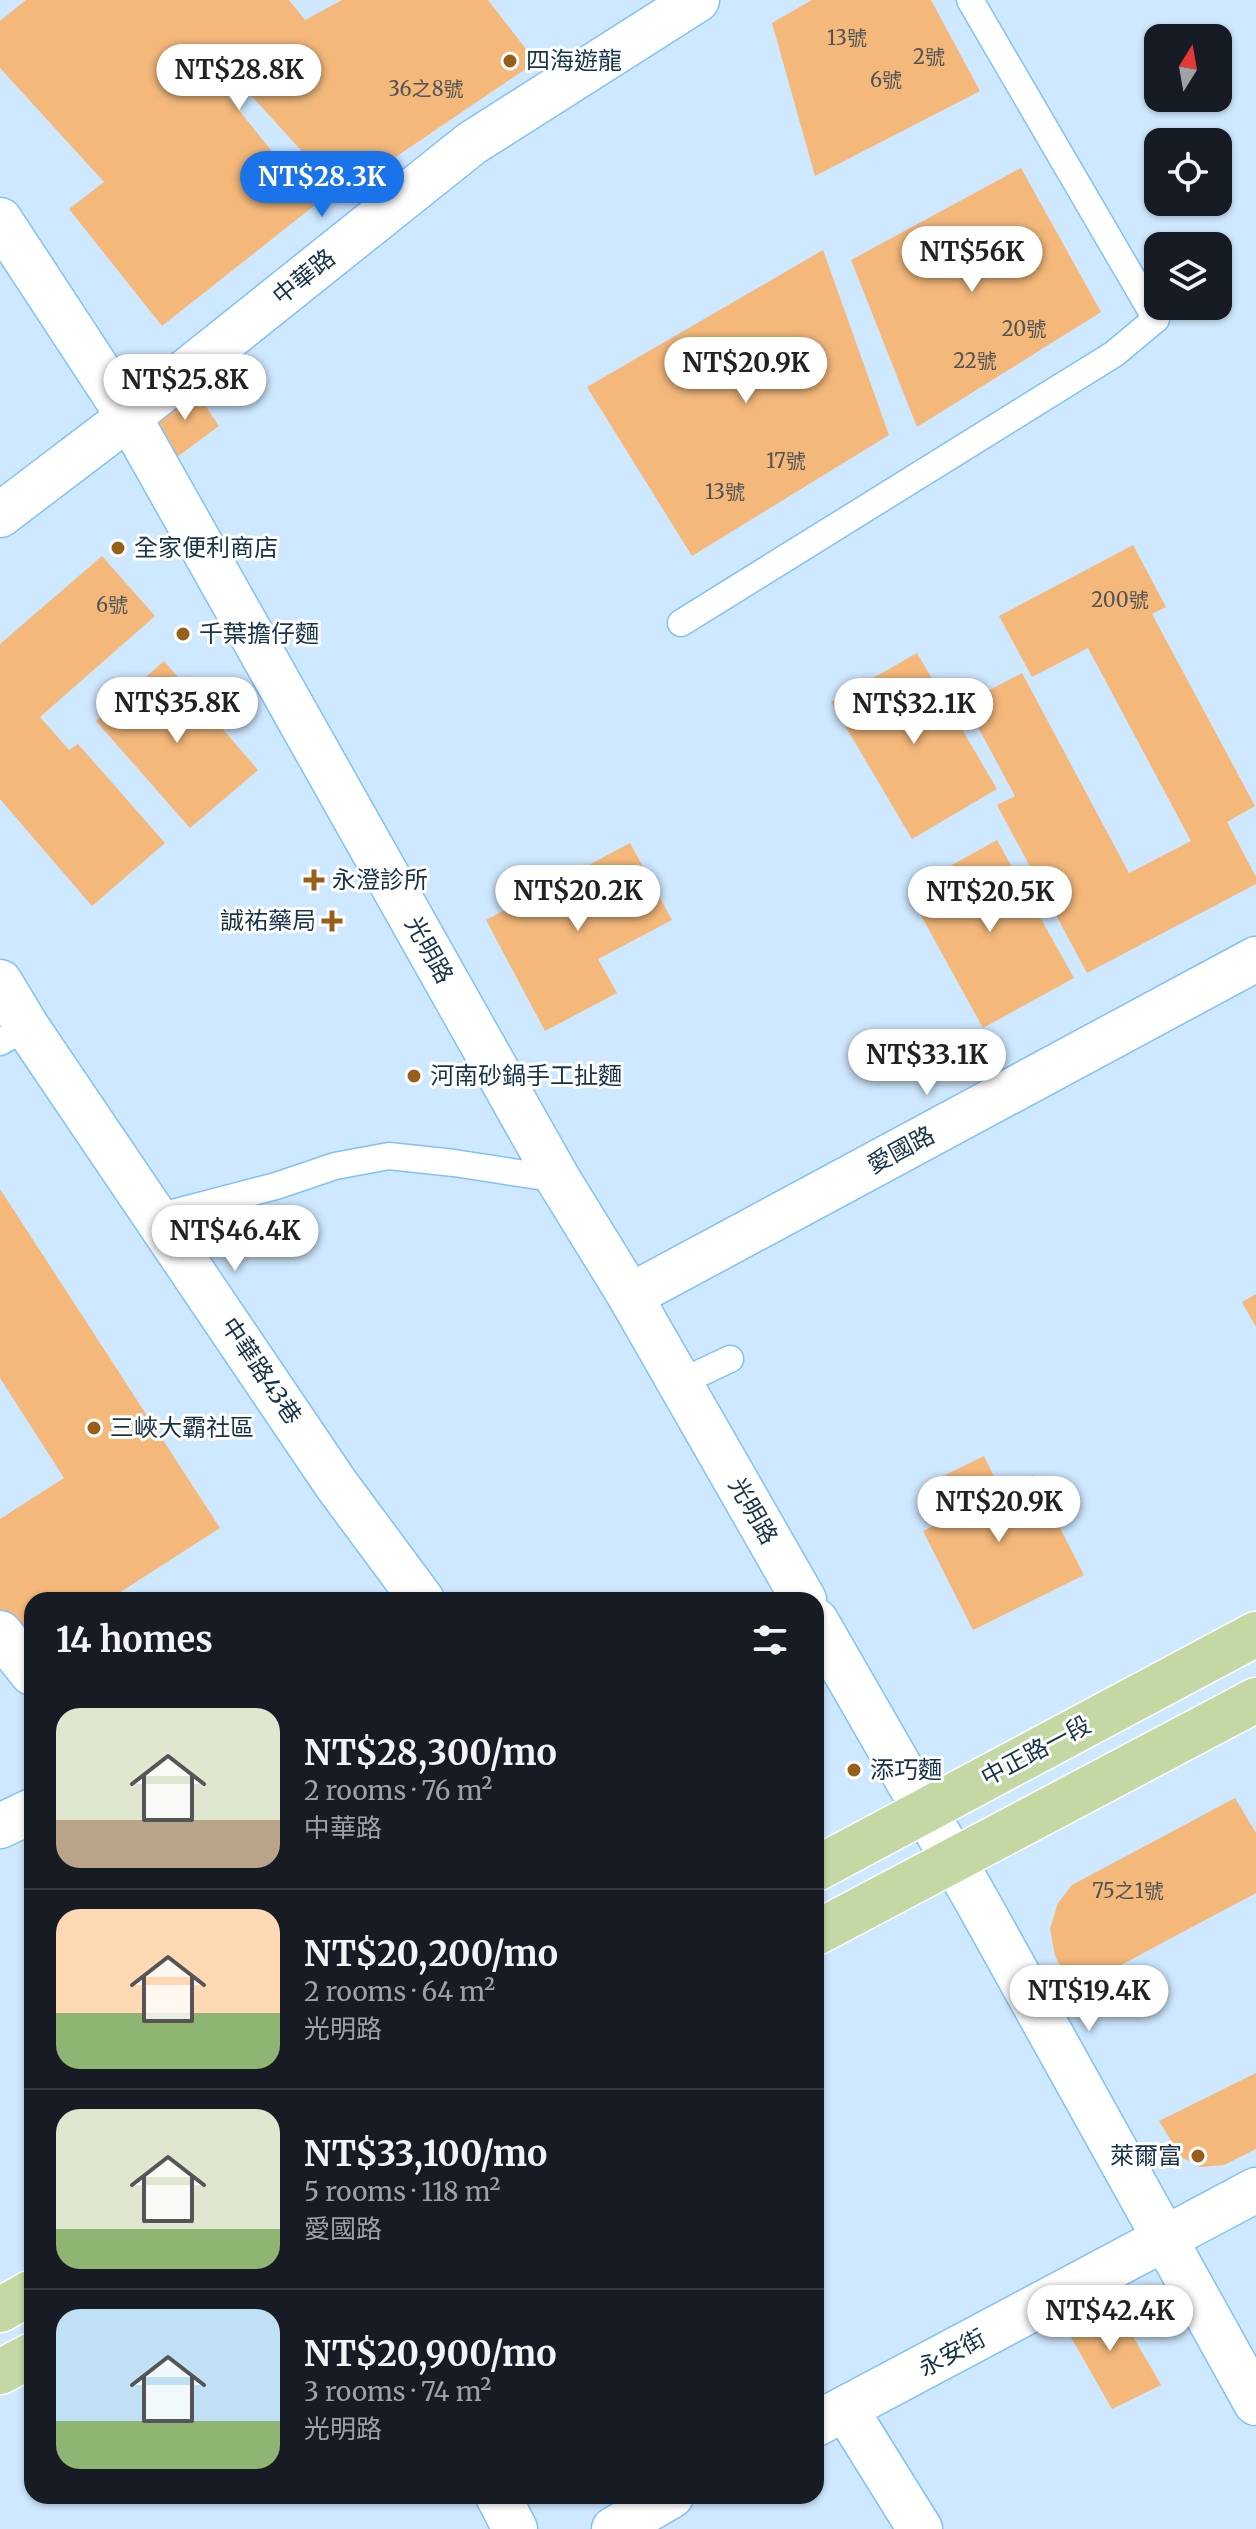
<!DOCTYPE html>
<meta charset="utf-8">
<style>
:root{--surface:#171b24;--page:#242831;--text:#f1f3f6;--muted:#9ea1a6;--line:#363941;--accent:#1a73e8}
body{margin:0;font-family:Merriweather,"Noto Sans TC",serif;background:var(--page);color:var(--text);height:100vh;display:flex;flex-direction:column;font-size:30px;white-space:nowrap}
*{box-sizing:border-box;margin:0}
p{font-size:26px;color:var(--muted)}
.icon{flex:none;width:44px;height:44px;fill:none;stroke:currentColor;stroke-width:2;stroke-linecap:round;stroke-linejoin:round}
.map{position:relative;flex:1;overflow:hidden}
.side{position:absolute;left:24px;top:1592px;width:800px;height:912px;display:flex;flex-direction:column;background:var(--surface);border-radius:24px;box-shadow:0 2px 6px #0004}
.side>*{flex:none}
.needle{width:52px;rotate:11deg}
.buttons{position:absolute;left:1144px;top:24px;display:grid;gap:16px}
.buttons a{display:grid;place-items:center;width:88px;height:88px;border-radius:16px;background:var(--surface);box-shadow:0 2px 6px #0004;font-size:40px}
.price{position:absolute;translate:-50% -68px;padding:0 18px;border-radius:28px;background:#fff;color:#222;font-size:26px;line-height:52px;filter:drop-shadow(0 2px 4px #0008)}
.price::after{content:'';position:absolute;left:50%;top:48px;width:24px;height:18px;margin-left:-12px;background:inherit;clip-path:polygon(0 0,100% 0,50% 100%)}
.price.on{background:var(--accent);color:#fff}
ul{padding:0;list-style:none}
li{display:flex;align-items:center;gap:24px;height:200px;padding:0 32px}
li+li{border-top:2px solid var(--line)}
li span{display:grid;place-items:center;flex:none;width:224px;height:160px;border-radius:24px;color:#555}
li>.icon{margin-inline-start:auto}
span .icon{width:96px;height:96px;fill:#fffc;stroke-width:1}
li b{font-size:34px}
h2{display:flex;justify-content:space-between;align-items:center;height:96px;padding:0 32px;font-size:34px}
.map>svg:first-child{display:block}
.building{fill:#f4b87b}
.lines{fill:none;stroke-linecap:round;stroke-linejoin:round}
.lane-casing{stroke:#81c1fa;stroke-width:29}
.street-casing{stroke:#81c1fa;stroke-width:47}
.primary-casing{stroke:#fff;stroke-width:47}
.lane{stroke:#fff;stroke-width:26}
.street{stroke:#fff;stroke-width:44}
.primary{stroke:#c4d8a3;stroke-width:44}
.poi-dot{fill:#975f1a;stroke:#fff;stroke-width:3}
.labels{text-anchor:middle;stroke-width:6;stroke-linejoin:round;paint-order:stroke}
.number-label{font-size:20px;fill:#4f5456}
.poi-label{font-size:24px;fill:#183349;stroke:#fff;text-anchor:start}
.street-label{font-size:24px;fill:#183349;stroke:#fff}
</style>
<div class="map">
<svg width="1256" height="2529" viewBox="0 0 1256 2529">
<rect width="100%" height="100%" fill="#cee8ff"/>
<g class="building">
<path d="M26 0H289L305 20 342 0H488L536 62 341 194 236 79 222 89 315 205 162 326 69 209 104 182 0 68V21Z"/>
<path d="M812 0H931L980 91 815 176 772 23Z"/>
<path d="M1021 168 1101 312 917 427 851 260Z"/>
<path d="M823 250 889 435 692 556 587 387Z"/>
<path d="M191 384 219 426 173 460 158 432 161 407Z"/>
<path d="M1133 545 1166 607 1152 614 1255 806 1227 822 1256 877V884L1087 973 997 805 1015 796 965 703 1022 673 1129 873 1191 841 1088 648 1032 677 999 616Z"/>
<path d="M102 556 155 616 40 717 69 750 78 744 165 843 92 906 0 799V644Z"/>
<path d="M917 653 997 789 912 839 831 702Z"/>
<path d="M164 661 258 770 190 828 96 721Z"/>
<path d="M997 840 1074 978 983 1028 907 890Z"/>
<path d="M630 843 672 920 598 959 617 993 545 1031 486 920Z"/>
<path d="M0 1189 220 1528 108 1600H32V1649L0 1616V1519L64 1478 0 1378Z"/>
<path d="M1256 1294V1327L1242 1302Z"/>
<path d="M984 1456 1001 1491 1033 1475 1084 1575 973 1630 923 1531 957 1514 939 1478Z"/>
<path d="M1235 1798 1256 1833V1893L1074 1990 1055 1956 1050 1929 1058 1903 1072 1885Z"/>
<path d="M1256 2073V2149L1224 2165 1200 2167 1181 2157 1159 2121Z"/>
<path d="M1085 2304 1107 2306 1123 2319 1161 2385 1112 2409 1060 2318Z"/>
</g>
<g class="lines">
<defs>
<g id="lane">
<path d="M681 623 1114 354 1156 319 970 0"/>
<path d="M0 1042 27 1027"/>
<path d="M157 1217 276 1186 335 1166 389 1156 454 1163 558 1179"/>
<path d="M679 1383 730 1359"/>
</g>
<g id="street">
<path d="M0 220 129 417 558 1179 630 1296 804 1600"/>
<path d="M0 515 129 417 472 143 697 0"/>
<path d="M0 982 27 1027 336 1484 422 1600"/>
<path d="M630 1296 1256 959"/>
<path d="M816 1621 977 1901 1256 2403"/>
<path d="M0 1633 32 1673"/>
<path d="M0 1826 32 1811"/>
<path d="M846 2410 920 2529"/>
<path d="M816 2424 1256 2190"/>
<path d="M498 2496 515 2529"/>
<path d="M614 2529 671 2496"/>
</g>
<g id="primary">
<path d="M816 1869 1256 1634"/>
<path d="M816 1933 1256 1700"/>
<path d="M0 2310 32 2292"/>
<path d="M0 2372 32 2355"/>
</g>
</defs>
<use href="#lane" class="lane-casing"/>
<use href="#street" class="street-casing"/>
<use href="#primary" class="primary-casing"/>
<use href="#lane" class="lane"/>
<use href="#street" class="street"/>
<use href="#primary" class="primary"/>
</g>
<g class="poi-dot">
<circle cx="510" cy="61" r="8"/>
<circle cx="118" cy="548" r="8"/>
<circle cx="183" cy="634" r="8"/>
<path d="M310 868h8v8h8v8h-8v8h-8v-8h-8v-8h8z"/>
<path d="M328 909h8v8h8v8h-8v8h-8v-8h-8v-8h8z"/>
<circle cx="414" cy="1076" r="8"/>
<circle cx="94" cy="1428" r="8"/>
<circle cx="854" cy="1770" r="8"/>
<circle cx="1198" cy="2156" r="8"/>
</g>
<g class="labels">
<g class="number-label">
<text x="847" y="45">13號</text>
<text x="929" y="64">2號</text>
<text x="886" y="87">6號</text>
<text x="426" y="96">36之8號</text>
<text x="1024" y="336">20號</text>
<text x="975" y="368">22號</text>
<text x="786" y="468">17號</text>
<text x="725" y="499">13號</text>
<text x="1120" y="607">200號</text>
<text x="112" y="612">6號</text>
<text x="1128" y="1898">75之1號</text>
</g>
<g class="poi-label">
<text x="526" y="69">四海遊龍</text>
<text x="134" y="556">全家便利商店</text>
<text x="199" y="642">千葉擔仔麵</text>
<text x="332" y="888">永澄診所</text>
<text x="316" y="929" text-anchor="end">誠祐藥局</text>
<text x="430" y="1084">河南砂鍋手工扯麵</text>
<text x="110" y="1436">三峽大霸社區</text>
<text x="870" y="1778">添巧麵</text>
<text x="1182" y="2164" text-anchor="end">萊爾富</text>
</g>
<g class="street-label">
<text transform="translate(304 277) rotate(-39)" y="8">中華路</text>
<text transform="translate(429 950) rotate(61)" y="8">光明路</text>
<text transform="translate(901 1150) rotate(-28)" y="8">愛國路</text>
<text transform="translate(261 1371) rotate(56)" y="8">中華路43巷</text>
<text transform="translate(753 1511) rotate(60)" y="8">光明路</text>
<text transform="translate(1036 1751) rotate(-28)" y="8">中正路一段</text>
<text transform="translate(952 2353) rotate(-28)" y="8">永安街</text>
</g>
</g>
</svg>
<div class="buttons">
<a><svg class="needle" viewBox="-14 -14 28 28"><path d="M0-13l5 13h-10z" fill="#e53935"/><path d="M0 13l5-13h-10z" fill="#9ea1a6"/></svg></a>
<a><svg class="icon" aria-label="locate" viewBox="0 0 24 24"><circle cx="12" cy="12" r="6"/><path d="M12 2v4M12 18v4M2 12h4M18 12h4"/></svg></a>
<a><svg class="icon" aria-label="layers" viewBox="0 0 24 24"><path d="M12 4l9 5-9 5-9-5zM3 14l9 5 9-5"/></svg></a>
</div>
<b class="price" style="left:239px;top:112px">NT$28.8K</b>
<b class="price on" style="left:322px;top:219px">NT$28.3K</b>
<b class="price" style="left:972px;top:294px">NT$56K</b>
<b class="price" style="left:746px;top:405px">NT$20.9K</b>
<b class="price" style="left:185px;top:422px">NT$25.8K</b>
<b class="price" style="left:177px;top:745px">NT$35.8K</b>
<b class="price" style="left:914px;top:746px">NT$32.1K</b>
<b class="price" style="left:578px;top:933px">NT$20.2K</b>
<b class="price" style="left:990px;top:934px">NT$20.5K</b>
<b class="price" style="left:927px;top:1097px">NT$33.1K</b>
<b class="price" style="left:235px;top:1273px">NT$46.4K</b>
<b class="price" style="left:999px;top:1544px">NT$20.9K</b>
<b class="price" style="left:1089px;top:2033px">NT$19.4K</b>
<b class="price" style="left:1110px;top:2353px">NT$42.4K</b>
<section class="side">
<h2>14 homes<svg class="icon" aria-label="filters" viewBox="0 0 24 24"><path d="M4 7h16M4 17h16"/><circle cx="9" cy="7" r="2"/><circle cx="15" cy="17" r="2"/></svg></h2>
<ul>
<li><span style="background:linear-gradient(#dfe7d0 70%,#b9a48a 0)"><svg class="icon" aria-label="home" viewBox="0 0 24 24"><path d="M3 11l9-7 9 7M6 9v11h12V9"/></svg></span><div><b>NT$28,300/mo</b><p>2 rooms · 76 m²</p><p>中華路</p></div></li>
<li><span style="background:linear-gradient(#ffd9b3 65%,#8fb573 0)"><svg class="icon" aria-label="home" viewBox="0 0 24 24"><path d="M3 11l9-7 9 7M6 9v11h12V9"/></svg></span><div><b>NT$20,200/mo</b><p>2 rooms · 64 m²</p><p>光明路</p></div></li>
<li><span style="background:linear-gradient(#dfe7d0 75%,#8fb573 0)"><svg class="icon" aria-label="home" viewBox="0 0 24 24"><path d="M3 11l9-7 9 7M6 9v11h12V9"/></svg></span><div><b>NT$33,100/mo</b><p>5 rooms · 118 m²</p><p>愛國路</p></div></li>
<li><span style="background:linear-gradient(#bfe0f5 70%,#8fb573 0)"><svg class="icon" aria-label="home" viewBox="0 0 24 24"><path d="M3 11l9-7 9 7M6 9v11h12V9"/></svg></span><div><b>NT$20,900/mo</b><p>3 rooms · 74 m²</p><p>光明路</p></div></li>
</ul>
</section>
</div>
